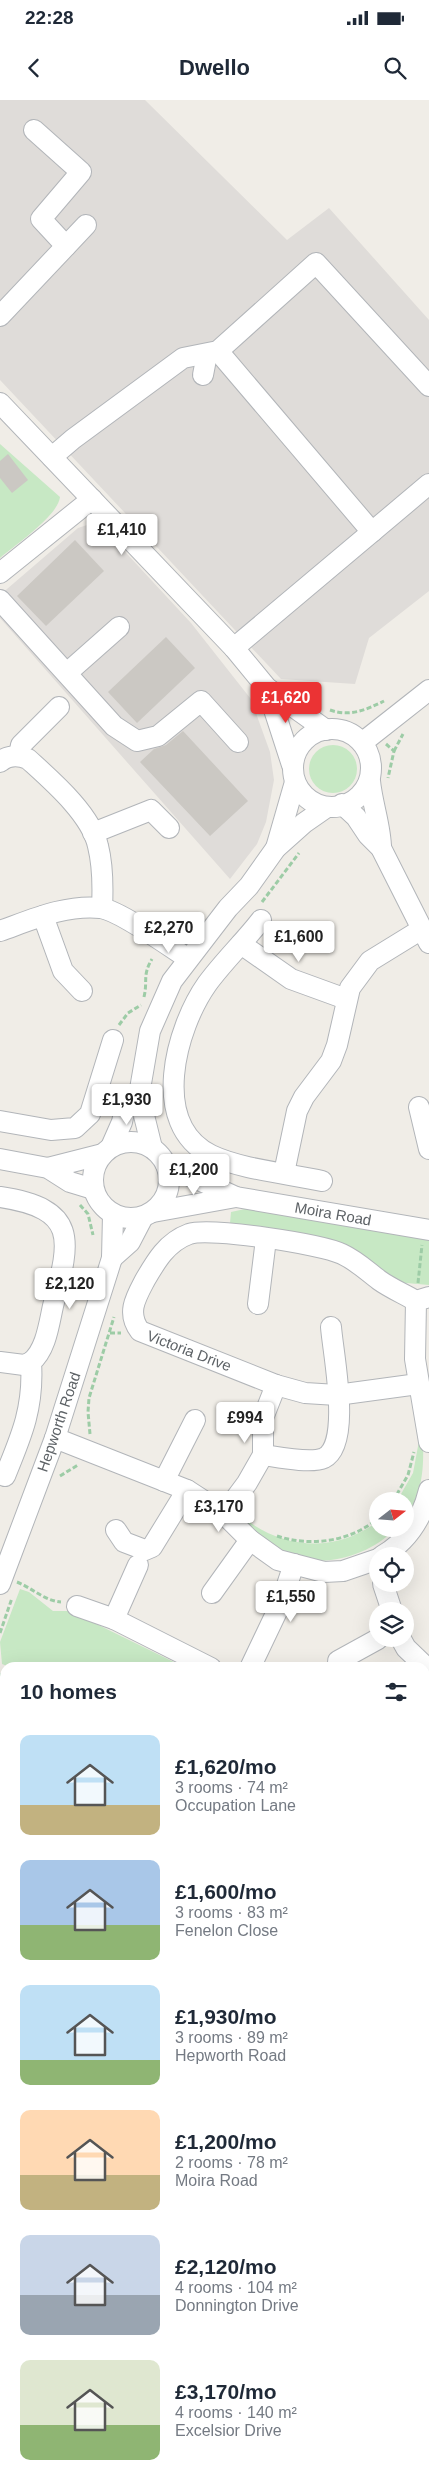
<!DOCTYPE html>
<meta charset="utf-8">
<style>
:root{--surface:#fff;--page:#f2f2f3;--text:#1f2937;--muted:#747a83;--accent:#eb3334}
body{margin:0;font-family:Helvetica,sans-serif;background:var(--page);color:var(--text);height:100vh;display:flex;flex-direction:column;font-size:19px;white-space:nowrap}
*{box-sizing:border-box;margin:0}
p{font-size:16px;color:var(--muted)}
.icon{flex:none;width:28px;height:28px;fill:none;stroke:currentColor;stroke-width:2;stroke-linecap:round;stroke-linejoin:round}
.map{position:relative;flex:1;overflow:hidden}
.side{position:absolute;left:0px;top:1562px;width:430px;height:821px;display:flex;flex-direction:column;background:var(--surface);border-radius:15px 15px 0 0;box-shadow:0 5px 20px #0002}
.side>*{flex:none}
.needle{width:32px;rotate:73deg}
.controls{position:absolute;left:369px;top:1392px;display:grid;gap:10px}
.controls a{display:grid;place-items:center;width:45px;height:45px;border-radius:50%;background:var(--surface);box-shadow:0 5px 20px #0002;font-size:25px}
.price{position:absolute;translate:-50% -42px;padding:0 11px;border-radius:5px;background:#fff;color:#222;font-size:16px;line-height:32px;filter:drop-shadow(0 1px 2px #0008)}
.price::after{content:'';position:absolute;left:50%;top:30px;width:15px;height:11px;margin-left:-8px;background:inherit;clip-path:polygon(0 0,100% 0,50% 100%)}
.price.selected{background:var(--accent);color:#fff}
ul{padding:0;list-style:none}
li{display:flex;align-items:center;gap:15px;height:125px;padding:0 20px}
li span{display:grid;place-items:center;flex:none;width:140px;height:100px;border-radius:10px;color:#555}
li>.icon{margin-inline-start:auto}
span .icon{width:60px;height:60px;fill:#fffc;stroke-width:1}
li b{font-size:21px}
h2{display:flex;justify-content:space-between;align-items:center;height:60px;padding:0 20px;font-size:21px}
.status{display:flex;justify-content:space-between;align-items:center;height:35px;padding:0 25px;background:var(--surface);direction:ltr}
.status svg{height:14px;fill:currentColor}
header{display:flex;justify-content:space-between;align-items:center;height:65px;padding:0 20px;background:var(--surface);font-size:22px;font-weight:600}
.map>svg:first-child{display:block}
.industrial{fill:#dfdcd9}
.green{fill:#c7e8c4}
.building{fill:#cbc8c3}
.lines{fill:none;stroke-linecap:round;stroke-linejoin:round}
.minor-casing{stroke:#b2b5b9;stroke-width:22}
.path{stroke:#9dcca6;stroke-width:3;stroke-dasharray:5 2.5;stroke-linecap:butt}
.minor{stroke:#fff;stroke-width:20}
.labels{text-anchor:middle;stroke-width:4;stroke-linejoin:round;paint-order:stroke}
.street-label{font-size:15px;fill:#5e6367;stroke:#fff}
</style>
<div class="status"><b>22:28</b><svg viewBox="0 0 49 12"><path d="M0 12V9h3v3zM5 12V6h3v6zM10 12V3h3v9zM15 12V0h3v12zM26 1h20v11H26zM47 4h2v5h-2z"/></svg></div>
<header><svg class="icon" aria-label="back" viewBox="0 0 24 24"><path d="M15 5l-7 7 7 7"/></svg>Dwello<svg class="icon" aria-label="search" viewBox="0 0 24 24"><circle cx="10" cy="10" r="6"/><path d="M15 15l6 6"/></svg></header>
<div class="map">
<svg width="429" height="2383" viewBox="0 0 429 2383">
<rect width="100%" height="100%" fill="#f0ede7"/>
<g class="industrial">
<path d="M0 0H145L287 140 329 108 429 220V491L369 538 355 584 281 579 0 280Z"/>
<path d="M90 424 103 428 191 523 254 603 257 616 270 652 274 680 266 722 257 744 230 779 0 518V495L78 428Z"/>
</g>
<g class="green">
<path d="M0 344 60 397C58 416 15 445 0 458Z"/>
<circle cx="333" cy="669" r="24"/>
<path d="M254 1107 429 1138V1185L395 1182 275 1132 230 1123 231 1112Z"/>
<path d="M419 1341 423 1343C424 1369 422 1396 405 1417V1401H397L413 1373Z"/>
<path d="M240 1415C281 1449 334 1454 377 1422L378 1429H395C370 1455 325 1469 291 1455 271 1446 256 1432 240 1419Z"/>
<path d="M20 1489 29 1492 53 1511H70L184 1567H10L2 1564 0 1542Z"/>
<path d="M425 1761H429V1837L425 1832Z"/>
</g>
<g class="building">
<path d="M8 354 28 380 12 393 0 378V361Z"/>
<path d="M75 440 104 471 46 526 17 496Z"/>
<path d="M166 537 195 568 137 623 108 592Z"/>
<path d="M183 631 248 701 210 736 140 662 154 649 166 645Z"/>
</g>
<g class="lines">
<defs>
<g id="minor">
<path d="M34 30 81 72 41 119 66 146"/>
<path d="M0 216 86 125"/>
<path d="M218 251 372 432"/>
<path d="M203 275 207 254"/>
<path d="M0 303 234 548 267 588 326 630"/>
<path d="M52 357 73 339 183 258 218 251 316 163 429 286"/>
<path d="M0 473 92 399"/>
<path d="M0 500 114 626 137 641 158 636 201 601 238 642"/>
<path d="M234 548 429 384"/>
<path d="M67 573 119 527"/>
<path d="M267 588 292 665"/>
<circle cx="332" cy="668" r="39"/>
<path d="M363 642 429 590"/>
<path d="M19 656 21 645 59 607"/>
<path d="M0 662C8 655 18 655 28 659 51 680 91 714 98 746 103 766 103 788 102 808"/>
<path d="M370 681C372 703 381 727 381 748"/>
<path d="M342 704 356 717 368 735 381 748 429 843"/>
<path d="M93 733 151 710 169 728"/>
<path d="M276 748 295 682"/>
<path d="M43 816 63 871 82 891"/>
<path d="M261 820C244 842 223 862 207 884 176 928 149 1024 211 1055 240 1069 289 1074 322 1081"/>
<path d="M0 831C31 820 66 804 101 808 120 811 169 846 187 858"/>
<path d="M241 844 291 879 346 899"/>
<path d="M419 1007 429 1049"/>
<path d="M0 1021 51 1030 75 1028 90 1014 113 940"/>
<circle cx="131" cy="1080" r="38"/>
<path d="M111 1047 122 1022 125 1008 139 995"/>
<path d="M152 1048 139 995 150 931 172 881 228 808 249 786 276 748 304 723 327 707"/>
<path d="M0 1059 48 1068 70 1082 93 1089"/>
<path d="M166 1065 236 1097 429 1130"/>
<path d="M48 1068 103 1054"/>
<path d="M284 1073 297 1011 304 997 331 961 337 945 350 888 370 861 422 829"/>
<path d="M0 1097C80 1109 70 1141 53 1206 49 1224 46 1250 31 1262 34 1307 22 1335 5 1376"/>
<path d="M153 1112 236 1097"/>
<path d="M112 1158 130 1142 143 1117"/>
<path d="M429 1197 416 1201 415 1259 429 1342"/>
<path d="M416 1201C404 1194 390 1188 379 1180 367 1171 357 1161 342 1154 321 1144 210 1127 189 1134 167 1142 156 1161 145 1180 136 1197 126 1213 140 1231L276 1285 305 1293 337 1295 418 1284"/>
<path d="M258 1204 266 1139"/>
<path d="M0 1262 24 1265 31 1262"/>
<path d="M55 1338 187 1390 224 1414 250 1440 278 1460 324 1472 343 1471 378 1459"/>
<path d="M263 1355C277 1357 311 1364 324 1358 352 1344 333 1254 331 1227"/>
<path d="M164 1381 195 1320"/>
<path d="M224 1414 247 1383 263 1355V1318L276 1285"/>
<path d="M116 1430 124 1442 145 1450 152 1447 187 1390"/>
<path d="M382 1456C408 1441 422 1419 429 1390"/>
<path d="M0 1484 55 1338 107 1174 112 1158 113 1115"/>
<path d="M383 1484 392 1511"/>
<path d="M212 1493 250 1440"/>
<path d="M77 1506 114 1519 211 1568"/>
<path d="M114 1519 138 1465"/>
<path d="M401 1539 406 1548 429 1570"/>
<path d="M338 1561 378 1539"/>
<path d="M250 1568 281 1503 294 1464"/>
<path d="M0 1742 5 1729"/>
<path d="M425 1750H429"/>
<path d="M0 1763 5 1765"/>
<path d="M425 1857 429 1867"/>
<path d="M0 1918 5 1917"/>
<path d="M425 1943 429 1936"/>
<path d="M0 2013 5 2012"/>
<path d="M425 2026 429 2019"/>
<path d="M0 2239 5 2245"/>
<path d="M425 2254 429 2253"/>
<path d="M126 2379 129 2383"/>
<path d="M167 2379 170 2383"/>
<path d="M219 2383 220 2379"/>
<path d="M392 2383V2379"/>
</g>
</defs>
<use href="#minor" class="minor-casing"/>
<g class="path">
<path d="M330 610C350 617 366 610 384 601"/>
<path d="M386 644 394 651 388 678"/>
<path d="M394 651 403 634"/>
<path d="M262 802 299 753"/>
<path d="M172 827 195 821"/>
<path d="M144 897C148 880 142 876 152 859"/>
<path d="M119 925 128 913 141 905"/>
<path d="M80 1105 88 1114 93 1135"/>
<path d="M418 1183 422 1145"/>
<path d="M110 1233H121"/>
<path d="M90 1334 88 1312 89 1298 114 1217"/>
<path d="M60 1376 78 1365"/>
<path d="M393 1401 408 1375 414 1352"/>
<path d="M277 1436C310 1447 351 1442 378 1418"/>
<path d="M17 1482C32 1488 45 1501 61 1502"/>
<path d="M0 1533 12 1498"/>
<path d="M0 1574 5 1578"/>
<path d="M0 1584 5 1583"/>
<path d="M425 1983 429 1977"/>
<path d="M0 2199 5 2195"/>
<path d="M0 2213 5 2219"/>
<path d="M0 2293 5 2287"/>
<path d="M292 2383 293 2379"/>
</g>
<use href="#minor" class="minor"/>
</g>
<g class="labels">
<g class="street-label">
<text transform="translate(333 1114) rotate(10)" y="5">Moira Road</text>
<text transform="translate(189 1251) rotate(21)" y="5">Victoria Drive</text>
<text transform="translate(59 1322) rotate(-71)" y="5">Hepworth Road</text>
</g>
</g>
</svg>
<div class="controls">
<a><svg class="needle" viewBox="-14 -14 28 28"><path d="M0-13l5 13h-10z" fill="#e53935"/><path d="M0 13l5-13h-10z" fill="#747a83"/></svg></a>
<a><svg class="icon" aria-label="locate" viewBox="0 0 24 24"><circle cx="12" cy="12" r="6"/><path d="M12 2v4M12 18v4M2 12h4M18 12h4"/></svg></a>
<a><svg class="icon" aria-label="layers" viewBox="0 0 24 24"><path d="M12 4l9 5-9 5-9-5zM3 14l9 5 9-5"/></svg></a>
</div>
<b class="price" style="left:122px;top:456px">£1,410</b>
<b class="price selected" style="left:286px;top:624px">£1,620</b>
<b class="price" style="left:169px;top:854px">£2,270</b>
<b class="price" style="left:299px;top:863px">£1,600</b>
<b class="price" style="left:127px;top:1026px">£1,930</b>
<b class="price" style="left:194px;top:1096px">£1,200</b>
<b class="price" style="left:70px;top:1210px">£2,120</b>
<b class="price" style="left:245px;top:1344px">£994</b>
<b class="price" style="left:219px;top:1433px">£3,170</b>
<b class="price" style="left:291px;top:1523px">£1,550</b>
<section class="side">
<h2>10 homes<svg class="icon" aria-label="filters" viewBox="0 0 24 24"><path d="M4 7h16M4 17h16"/><circle cx="9" cy="7" r="2"/><circle cx="15" cy="17" r="2"/></svg></h2>
<ul>
<li><span style="background:linear-gradient(#bfe0f5 70%,#c2b280 0)"><svg class="icon" aria-label="home" viewBox="0 0 24 24"><path d="M3 11l9-7 9 7M6 9v11h12V9"/></svg></span><div><b>£1,620/mo</b><p>3 rooms · 74 m²</p><p>Occupation Lane</p></div></li>
<li><span style="background:linear-gradient(#a9c7e8 65%,#8fb573 0)"><svg class="icon" aria-label="home" viewBox="0 0 24 24"><path d="M3 11l9-7 9 7M6 9v11h12V9"/></svg></span><div><b>£1,600/mo</b><p>3 rooms · 83 m²</p><p>Fenelon Close</p></div></li>
<li><span style="background:linear-gradient(#bfe0f5 75%,#8fb573 0)"><svg class="icon" aria-label="home" viewBox="0 0 24 24"><path d="M3 11l9-7 9 7M6 9v11h12V9"/></svg></span><div><b>£1,930/mo</b><p>3 rooms · 89 m²</p><p>Hepworth Road</p></div></li>
<li><span style="background:linear-gradient(#ffd9b3 65%,#c2b280 0)"><svg class="icon" aria-label="home" viewBox="0 0 24 24"><path d="M3 11l9-7 9 7M6 9v11h12V9"/></svg></span><div><b>£1,200/mo</b><p>2 rooms · 78 m²</p><p>Moira Road</p></div></li>
<li><span style="background:linear-gradient(#c9d6e8 60%,#9aa5b1 0)"><svg class="icon" aria-label="home" viewBox="0 0 24 24"><path d="M3 11l9-7 9 7M6 9v11h12V9"/></svg></span><div><b>£2,120/mo</b><p>4 rooms · 104 m²</p><p>Donnington Drive</p></div></li>
<li><span style="background:linear-gradient(#dfe7d0 65%,#8fb573 0)"><svg class="icon" aria-label="home" viewBox="0 0 24 24"><path d="M3 11l9-7 9 7M6 9v11h12V9"/></svg></span><div><b>£3,170/mo</b><p>4 rooms · 140 m²</p><p>Excelsior Drive</p></div></li>
</ul>
</section>
</div>
